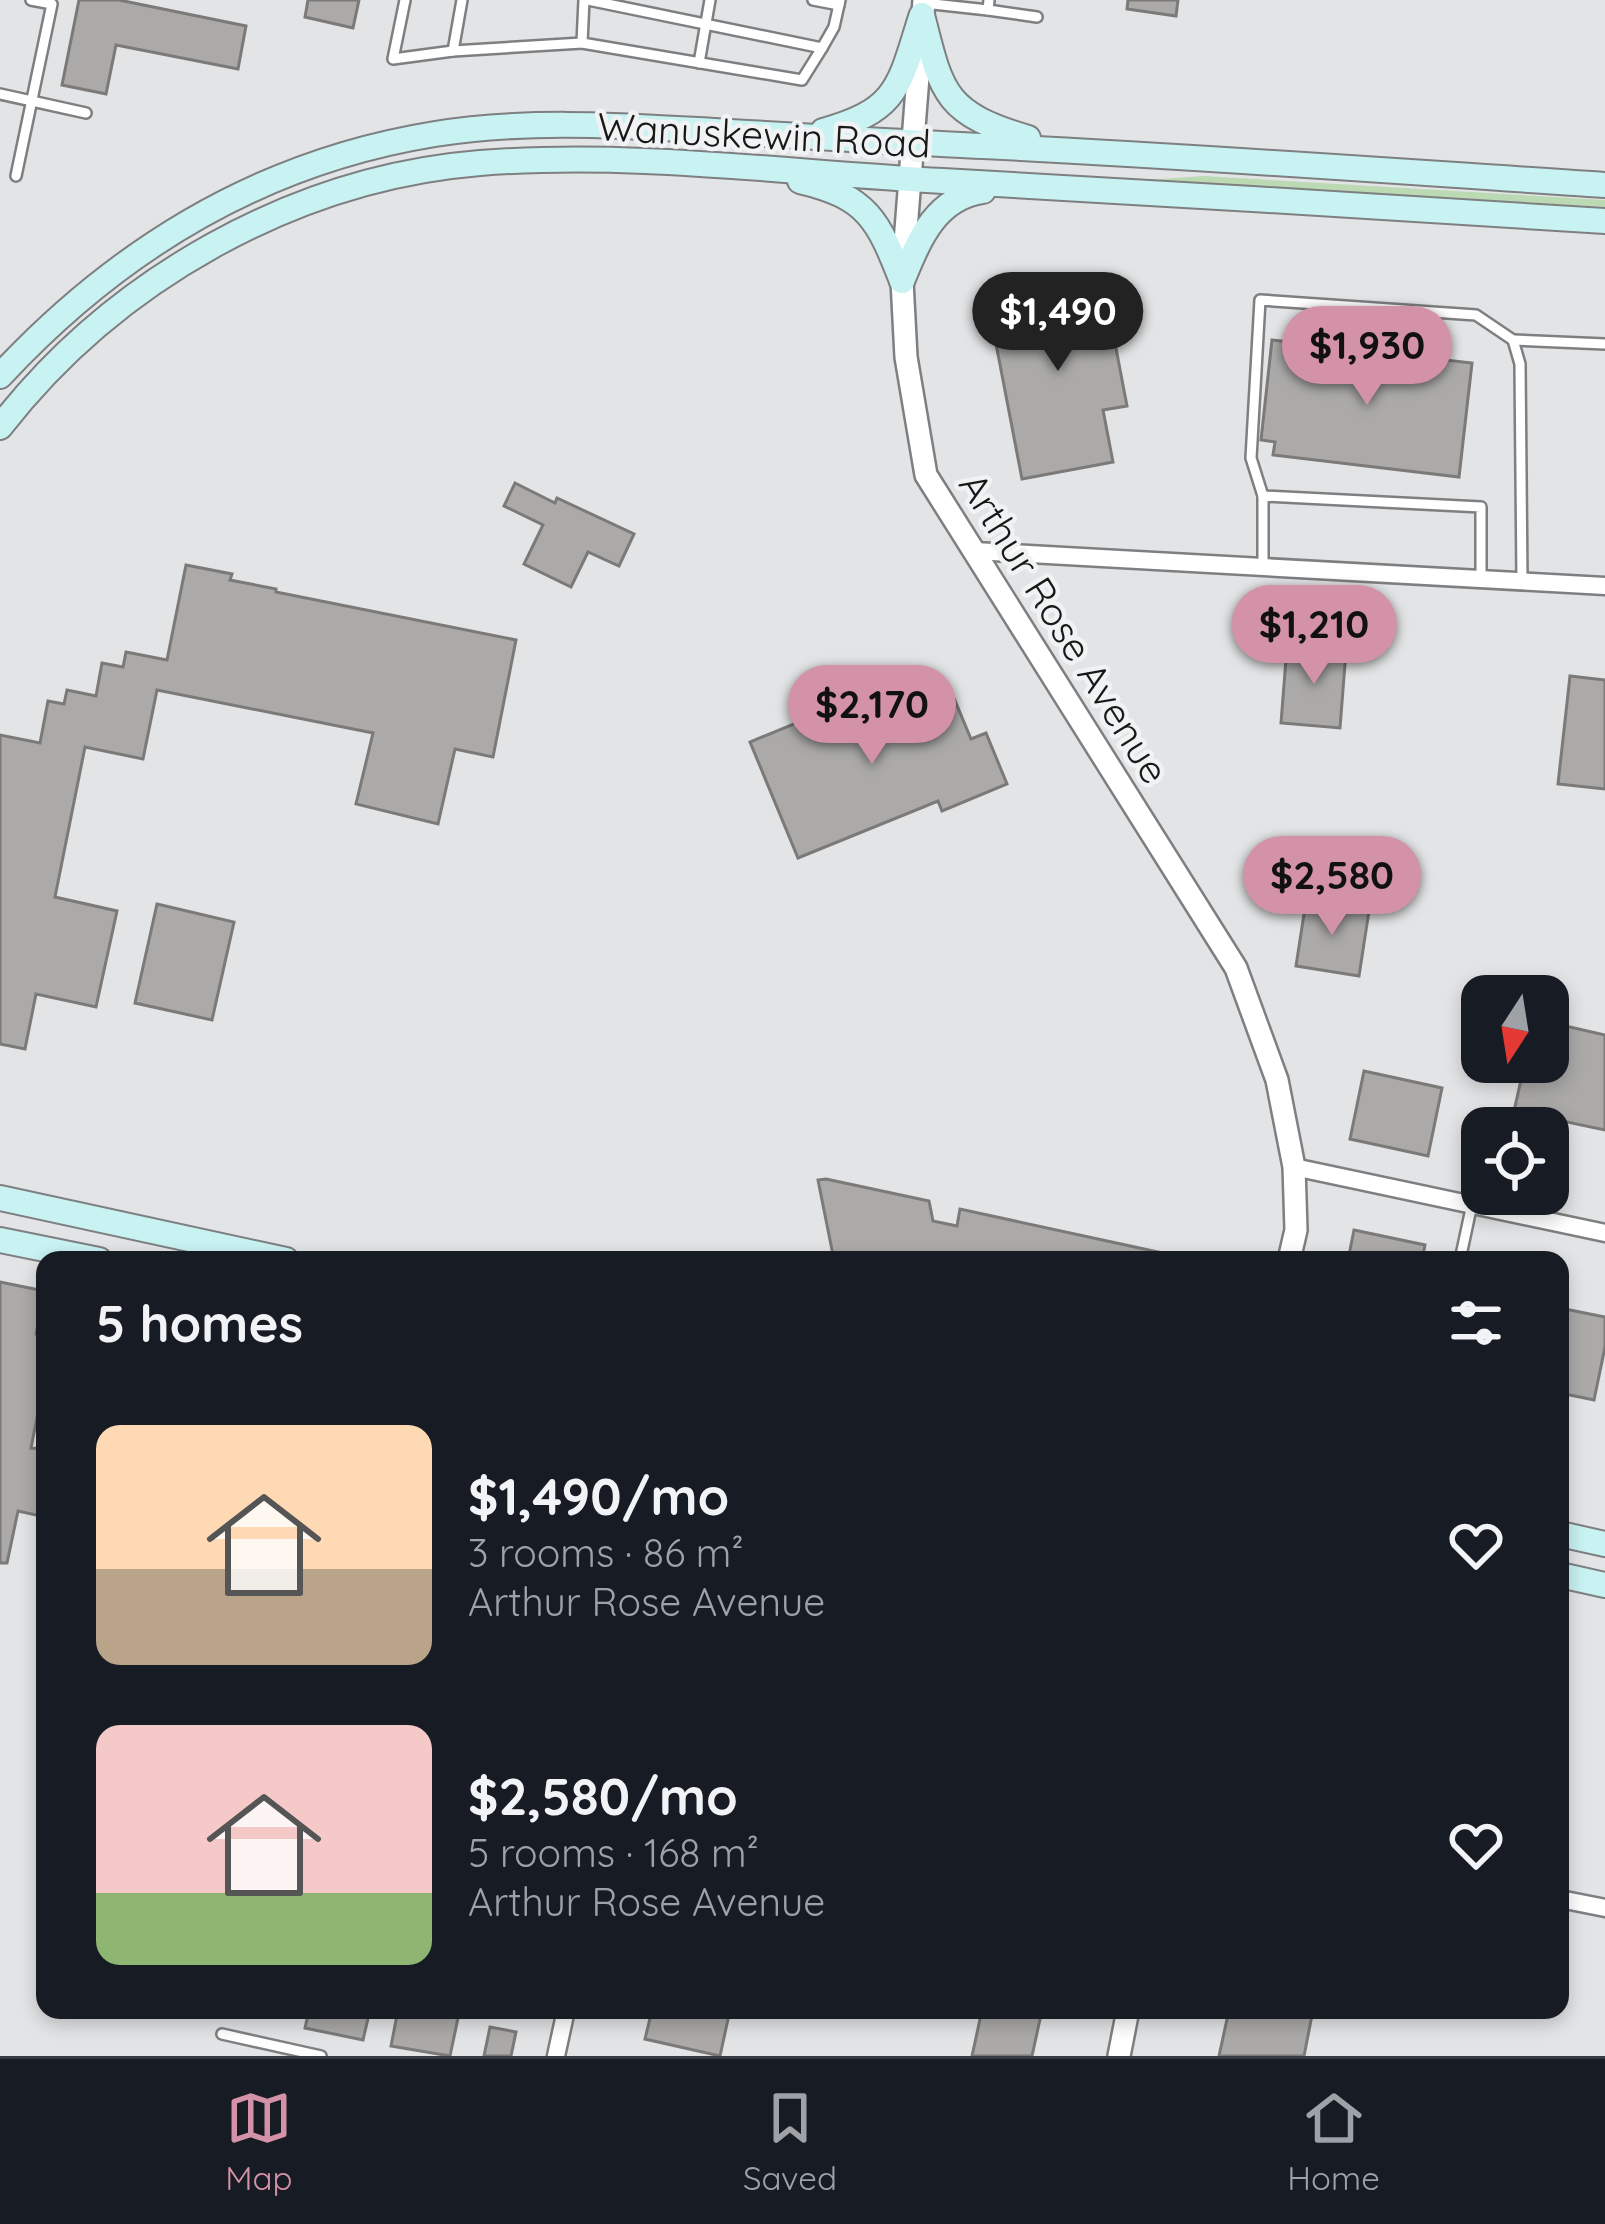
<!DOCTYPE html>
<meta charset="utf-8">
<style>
:root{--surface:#171b24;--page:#242831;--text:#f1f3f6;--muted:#9ea1a6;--line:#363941;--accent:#d392a7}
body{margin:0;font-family:Quicksand,sans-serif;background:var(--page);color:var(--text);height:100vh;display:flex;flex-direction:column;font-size:45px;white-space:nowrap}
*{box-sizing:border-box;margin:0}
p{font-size:39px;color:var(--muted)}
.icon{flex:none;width:66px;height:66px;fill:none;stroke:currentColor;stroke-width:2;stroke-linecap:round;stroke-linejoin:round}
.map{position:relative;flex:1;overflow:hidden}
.side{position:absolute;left:36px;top:1251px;width:1533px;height:768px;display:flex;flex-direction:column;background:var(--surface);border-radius:24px;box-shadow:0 6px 18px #0003}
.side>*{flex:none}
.needle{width:78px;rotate:192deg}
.tools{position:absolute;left:1461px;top:975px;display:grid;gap:24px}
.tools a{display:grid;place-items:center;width:108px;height:108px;border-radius:24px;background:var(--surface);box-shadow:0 6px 18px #0003;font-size:60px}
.price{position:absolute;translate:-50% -102px;padding:0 27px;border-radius:42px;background:var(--accent);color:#111;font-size:39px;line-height:78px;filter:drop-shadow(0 3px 6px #0008)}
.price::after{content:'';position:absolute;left:50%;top:72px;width:36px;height:27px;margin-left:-18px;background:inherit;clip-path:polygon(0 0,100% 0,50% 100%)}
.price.current{background:#222;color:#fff}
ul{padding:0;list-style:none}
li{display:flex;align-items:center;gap:36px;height:300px;padding:0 60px}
li span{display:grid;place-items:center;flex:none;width:336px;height:240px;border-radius:24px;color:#555}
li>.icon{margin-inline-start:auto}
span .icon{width:144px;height:144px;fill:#fffc;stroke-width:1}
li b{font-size:51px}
h2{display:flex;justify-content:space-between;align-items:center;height:144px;padding:0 60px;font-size:51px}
.tabs{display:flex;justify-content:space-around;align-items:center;height:168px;border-top:3px solid var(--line);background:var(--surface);font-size:33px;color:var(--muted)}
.tabs a{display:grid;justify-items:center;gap:6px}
.tabs .current{color:var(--accent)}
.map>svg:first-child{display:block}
.green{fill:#bbd9b3}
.building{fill:#abaaa9;stroke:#7b7a79;stroke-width:3}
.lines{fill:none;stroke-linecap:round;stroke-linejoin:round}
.service-casing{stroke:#7e7f80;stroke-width:14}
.minor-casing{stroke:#7e7f80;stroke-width:21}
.tertiary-casing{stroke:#7e7f80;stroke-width:26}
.secondary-casing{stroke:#7e7f80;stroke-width:28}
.service{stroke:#fff;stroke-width:9}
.minor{stroke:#fff;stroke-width:16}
.tertiary{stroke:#fff;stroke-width:21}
.secondary{stroke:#c9f2f2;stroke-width:24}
.labels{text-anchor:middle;stroke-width:9;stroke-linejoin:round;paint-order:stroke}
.street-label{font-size:39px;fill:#171818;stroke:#f1f2f3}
</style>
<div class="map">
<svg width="1605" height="2056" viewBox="0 0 1605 2056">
<rect width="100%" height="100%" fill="#e3e4e5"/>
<path class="green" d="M1204 176 1605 200V207L1147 180Z"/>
<g class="building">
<path d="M79 0H119L246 26 238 69 116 45 106 94 62 85Z"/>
<path d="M308 0H359L353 28 305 17Z"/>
<path d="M1128 0H1178L1176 16 1127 9Z"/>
<path d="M1102 275 1127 406 1103 410 1113 462 1022 479 987 297Z"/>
<path d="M1272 340 1472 363 1459 477 1273 455 1275 442 1261 440Z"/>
<path d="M515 483 555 503 557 498 634 534 619 566 588 552 571 587 524 564 543 525 504 506Z"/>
<path d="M186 565 232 574 230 580 276 589V592L516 640 493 757 455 749 438 824 356 804 373 733 157 690 143 759 85 747 55 897 117 911 96 1007 36 994 25 1049 0 1044V735L40 743 48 701 64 704 67 690 96 696 102 663 123 667 126 652 167 660Z"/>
<path d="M1287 646 1346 651 1340 728 1281 723Z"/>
<path d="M1570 676 1605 680V789L1558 784Z"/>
<path d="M886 686 897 713 951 691 971 739 986 733 1007 784 942 811 938 801 798 858 750 742Z"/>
<path d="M1306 901 1369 911 1359 976 1296 966Z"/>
<path d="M157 904 234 922 212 1020 135 1003Z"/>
<path d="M1548 1022 1605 1035V1130L1514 1111 1525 1062H1548Z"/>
<path d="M1364 1071 1442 1088 1428 1156 1350 1139Z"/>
<path d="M826 1179 929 1201 933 1221 957 1226 960 1209 1167 1254 1166 1260H834L818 1180Z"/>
<path d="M1354 1230 1425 1245 1422 1260H1348Z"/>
<path d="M0 1282 44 1291 36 1334 45 1335V1377L31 1448 45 1449V1517L18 1511 7 1563H0Z"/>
<path d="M1560 1308 1605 1317V1347L1594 1400 1560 1393Z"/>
<path d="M309 2010H370L363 2040 305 2028Z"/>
<path d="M398 2010 458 2018 450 2056 391 2046Z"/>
<path d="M652 2010H730L720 2056 645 2039Z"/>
<path d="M982 2010H1042L1032 2056H972Z"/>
<path d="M1229 2010H1313L1304 2056H1219Z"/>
<path d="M490 2027 516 2032 511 2056H484Z"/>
</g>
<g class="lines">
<defs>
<g id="service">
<path d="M405 0 393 59 453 51 582 43"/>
<path d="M584 0 582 43 802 80 822 48"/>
<path d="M588 0 822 48 834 27 840 0"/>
<path d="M813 0 839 5"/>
<path d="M989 0 988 10 1037 17"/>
<path d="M924 3 988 10"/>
<path d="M453 51 462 0"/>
<path d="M699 63 710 0"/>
<path d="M0 94 86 113"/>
<path d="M16 176 52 4 31 0"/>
<path d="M1513 340 1605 344"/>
<path d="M1263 496 1251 458 1260 300 1476 315 1513 340 1520 364 1522 582"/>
<path d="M1263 566V496L1481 507V580"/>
<path d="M1460 1260 1472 1204"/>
<path d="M222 2034 321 2056"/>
</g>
<g id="minor">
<path d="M975 551 1605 586"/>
<path d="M1294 1167 1605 1233"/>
<path d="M1560 1899 1605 1908"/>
<path d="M556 2056 566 2010"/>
</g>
<g id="tertiary">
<path d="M924 0 902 281 906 357 926 475 1236 968 1277 1080 1294 1167 1296 1230 1289 1260"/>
<path d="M1119 2056 1128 2010"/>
</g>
<g id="secondary">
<path d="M922 15C942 95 945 113 1028 138"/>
<path d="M823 131C898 110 899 87 921 17"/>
<path d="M800 181C868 197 878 220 902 281"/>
<path d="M902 281C919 240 935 198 983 191"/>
<path d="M0 376C119 248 261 162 435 134 522 120 611 125 698 130 786 135 874 141 961 145 1176 155 1390 171 1605 185"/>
<path d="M0 427C114 280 294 178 480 163 635 151 789 173 943 181 1164 193 1384 207 1605 221"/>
<path d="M0 1198 286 1260"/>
<path d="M0 1240 99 1260"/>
<path d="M1560 1534 1605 1544"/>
<path d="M1560 1575 1605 1585"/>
</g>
</defs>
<use href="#service" class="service-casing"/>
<use href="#minor" class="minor-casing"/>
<use href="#tertiary" class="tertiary-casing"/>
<use href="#secondary" class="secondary-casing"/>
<use href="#service" class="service"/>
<use href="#minor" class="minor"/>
<use href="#tertiary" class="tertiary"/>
<use href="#secondary" class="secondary"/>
</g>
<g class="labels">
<g class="street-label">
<text transform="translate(764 135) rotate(3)" y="14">Wanuskewin Road</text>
<text transform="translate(1064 628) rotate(58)" y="14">Arthur Rose Avenue</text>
</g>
</g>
</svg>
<div class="tools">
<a><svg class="needle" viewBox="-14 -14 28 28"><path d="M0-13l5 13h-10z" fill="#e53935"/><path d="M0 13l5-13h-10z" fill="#9ea1a6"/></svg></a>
<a><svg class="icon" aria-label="locate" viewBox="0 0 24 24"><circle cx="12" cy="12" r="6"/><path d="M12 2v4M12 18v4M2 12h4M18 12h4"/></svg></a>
</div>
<b class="price current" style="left:1058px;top:374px">$1,490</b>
<b class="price" style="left:1367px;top:408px">$1,930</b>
<b class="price" style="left:1314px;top:687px">$1,210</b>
<b class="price" style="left:872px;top:767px">$2,170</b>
<b class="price" style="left:1332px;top:938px">$2,580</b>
<section class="side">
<h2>5 homes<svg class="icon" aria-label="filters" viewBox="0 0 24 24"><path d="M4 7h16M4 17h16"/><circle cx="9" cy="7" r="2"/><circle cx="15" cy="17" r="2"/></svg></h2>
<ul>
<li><span style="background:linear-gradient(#ffd9b3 60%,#b9a48a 0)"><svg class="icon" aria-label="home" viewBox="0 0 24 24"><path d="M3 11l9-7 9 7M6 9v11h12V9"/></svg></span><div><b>$1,490/mo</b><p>3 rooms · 86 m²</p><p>Arthur Rose Avenue</p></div><svg class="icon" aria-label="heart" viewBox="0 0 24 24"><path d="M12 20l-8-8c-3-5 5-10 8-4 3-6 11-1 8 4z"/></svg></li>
<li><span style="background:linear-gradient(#f6c9c9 70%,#8fb573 0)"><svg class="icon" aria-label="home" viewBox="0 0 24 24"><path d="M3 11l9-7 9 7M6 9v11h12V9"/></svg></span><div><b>$2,580/mo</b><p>5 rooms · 168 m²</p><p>Arthur Rose Avenue</p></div><svg class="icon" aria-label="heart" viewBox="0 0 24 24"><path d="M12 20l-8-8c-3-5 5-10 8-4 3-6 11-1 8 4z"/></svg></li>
</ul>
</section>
</div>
<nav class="tabs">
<a class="current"><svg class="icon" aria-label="map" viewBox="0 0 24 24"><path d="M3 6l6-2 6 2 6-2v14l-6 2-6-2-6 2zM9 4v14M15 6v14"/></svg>Map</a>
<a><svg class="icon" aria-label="saved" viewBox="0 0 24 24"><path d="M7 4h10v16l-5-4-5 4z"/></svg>Saved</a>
<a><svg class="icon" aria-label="home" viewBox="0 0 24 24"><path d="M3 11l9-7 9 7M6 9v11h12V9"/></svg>Home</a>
</nav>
